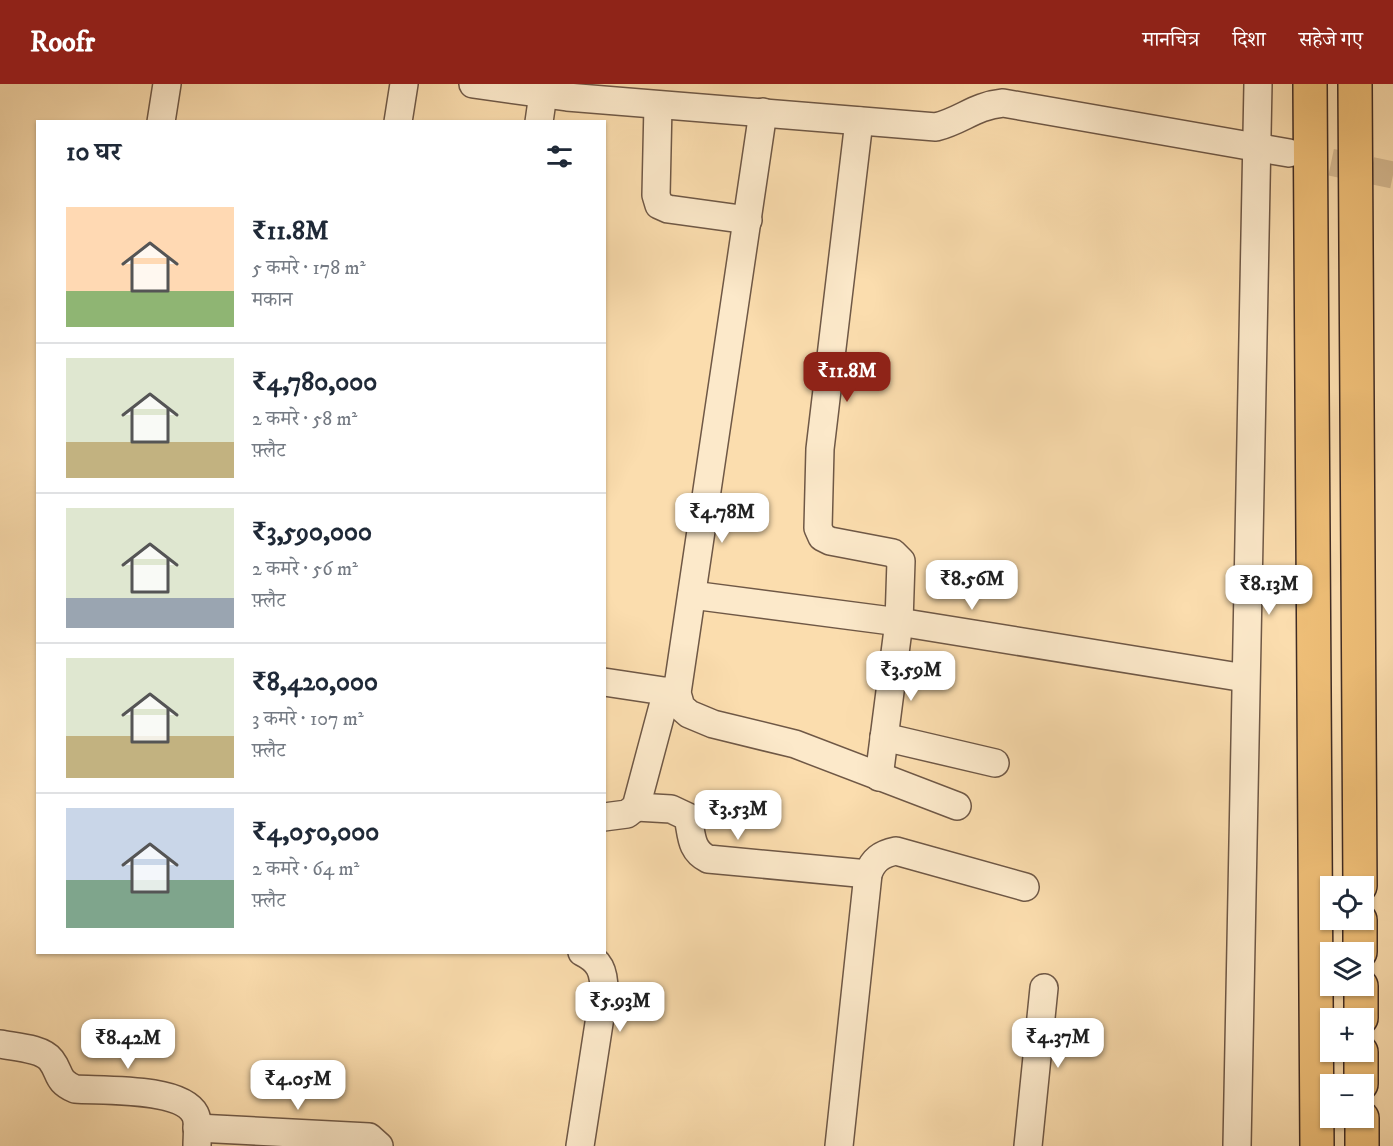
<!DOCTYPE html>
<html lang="hi">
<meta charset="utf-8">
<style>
:root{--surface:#fff;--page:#f2f2f3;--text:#1f2937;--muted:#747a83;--line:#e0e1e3;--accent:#8f2418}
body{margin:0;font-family:"IM FELL DW Pica","Noto Serif Devanagari",serif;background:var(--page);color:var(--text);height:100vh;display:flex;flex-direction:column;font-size:22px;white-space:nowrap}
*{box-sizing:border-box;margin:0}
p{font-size:20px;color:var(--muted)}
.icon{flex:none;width:33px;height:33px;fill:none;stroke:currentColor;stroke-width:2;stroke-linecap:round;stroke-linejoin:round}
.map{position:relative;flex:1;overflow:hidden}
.sheet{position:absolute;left:36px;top:36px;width:570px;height:834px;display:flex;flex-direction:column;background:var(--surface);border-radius:0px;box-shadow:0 2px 4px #0004}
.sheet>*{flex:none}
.fabs{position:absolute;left:1320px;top:792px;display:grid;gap:12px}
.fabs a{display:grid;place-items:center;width:54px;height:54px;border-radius:0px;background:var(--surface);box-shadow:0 2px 4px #0004;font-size:30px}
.price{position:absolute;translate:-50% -51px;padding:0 14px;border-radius:12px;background:#fff;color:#222;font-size:20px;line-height:39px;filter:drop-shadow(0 2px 3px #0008)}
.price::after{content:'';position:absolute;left:50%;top:36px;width:18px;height:14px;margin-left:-9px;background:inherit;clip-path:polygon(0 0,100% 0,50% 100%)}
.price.active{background:var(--accent);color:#fff}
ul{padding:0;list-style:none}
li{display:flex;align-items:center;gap:18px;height:150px;padding:0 30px}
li+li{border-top:2px solid var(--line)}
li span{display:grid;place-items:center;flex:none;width:168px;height:120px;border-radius:0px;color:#555}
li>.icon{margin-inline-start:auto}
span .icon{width:72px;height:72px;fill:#fffc;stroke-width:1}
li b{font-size:26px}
h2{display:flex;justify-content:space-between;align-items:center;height:72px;padding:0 30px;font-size:26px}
header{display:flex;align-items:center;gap:36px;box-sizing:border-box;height:84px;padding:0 30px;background:var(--accent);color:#fff}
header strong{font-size:28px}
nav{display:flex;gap:33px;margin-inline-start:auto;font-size:21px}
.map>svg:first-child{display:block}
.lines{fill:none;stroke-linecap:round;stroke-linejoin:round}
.street-tunnel{stroke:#d6ba92;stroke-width:27;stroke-dasharray:27 14;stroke-linecap:butt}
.street-casing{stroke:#6f5846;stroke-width:30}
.highway-casing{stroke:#402c24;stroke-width:36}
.street{stroke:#fce9ca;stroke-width:27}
.highway{stroke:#eebe77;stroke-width:33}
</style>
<header>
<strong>Roofr</strong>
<nav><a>मानचित्र</a><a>दिशा</a><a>सहेजे गए</a></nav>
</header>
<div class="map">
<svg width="1393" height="1062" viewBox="0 0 1393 1062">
<rect width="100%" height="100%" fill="#fbddae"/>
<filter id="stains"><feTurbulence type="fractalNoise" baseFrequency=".00333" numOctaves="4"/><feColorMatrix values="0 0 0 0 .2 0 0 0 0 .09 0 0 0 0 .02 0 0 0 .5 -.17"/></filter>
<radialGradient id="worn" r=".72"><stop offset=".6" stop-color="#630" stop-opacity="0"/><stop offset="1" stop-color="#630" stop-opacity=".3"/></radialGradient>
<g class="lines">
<path class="street-tunnel" d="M1291 70 1393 91"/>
<defs>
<g id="street">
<path d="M473 0 567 13 936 43C963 36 974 22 1003 19L1289 69"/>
<path d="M658 21 656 111 659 121 668 125 748 136"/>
<path d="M763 28 677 609 681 623 689 630 713 640 795 660 957 722"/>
<path d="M859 37 820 365 818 444 822 453 830 457 893 469 901 477 899 538 879 693"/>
<path d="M161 38 167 0"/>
<path d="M398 38 404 0"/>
<path d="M539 38 543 10"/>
<path d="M692 511 899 538 1245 594"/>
<path d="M604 598 677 609"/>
<path d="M884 653 995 679"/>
<path d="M636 723 671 725 688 733C692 751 690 766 708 775L868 790"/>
<path d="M604 733 627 730 636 723 667 607"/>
<path d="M0 960C14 963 42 964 51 976 61 989 56 997 75 1005 102 1007 181 1003 195 1030 199 1038 197 1052 197 1062"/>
<path d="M197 1044 369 1053 379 1062"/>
<path d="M580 1062 604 907C604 887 600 877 582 868"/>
<path d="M839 1062 868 790C873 776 881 770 896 767L1025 803"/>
<path d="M1028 1062 1044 904"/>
<path d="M1237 1062 1258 0"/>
</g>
<g id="highway">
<path d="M1310 0 1317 1062"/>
<path d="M1355 0 1360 802"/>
<path d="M1360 836V868"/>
<path d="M1361 902V934"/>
<path d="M1361 968V1000"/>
<path d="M1362 1034V1062"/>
</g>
</defs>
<use href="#street" class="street-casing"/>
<use href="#highway" class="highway-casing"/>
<use href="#street" class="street"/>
<use href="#highway" class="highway"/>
</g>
<rect width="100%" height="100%" filter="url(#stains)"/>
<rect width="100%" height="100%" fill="url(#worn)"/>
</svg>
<div class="fabs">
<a><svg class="icon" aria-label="locate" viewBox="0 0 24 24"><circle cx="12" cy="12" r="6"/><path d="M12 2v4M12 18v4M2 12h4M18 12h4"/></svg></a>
<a><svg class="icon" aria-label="layers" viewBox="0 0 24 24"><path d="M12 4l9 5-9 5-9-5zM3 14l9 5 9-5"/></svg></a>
<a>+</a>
<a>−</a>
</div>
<b class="price active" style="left:847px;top:319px">₹11.8M</b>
<b class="price" style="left:722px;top:460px">₹4.78M</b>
<b class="price" style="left:972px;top:527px">₹8.56M</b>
<b class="price" style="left:1269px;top:532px">₹8.13M</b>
<b class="price" style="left:911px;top:618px">₹3.59M</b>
<b class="price" style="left:738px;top:757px">₹3.53M</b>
<b class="price" style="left:620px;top:949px">₹5.93M</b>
<b class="price" style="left:1058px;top:985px">₹4.37M</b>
<b class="price" style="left:128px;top:986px">₹8.42M</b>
<b class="price" style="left:298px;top:1027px">₹4.05M</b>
<section class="sheet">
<h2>10 घर<svg class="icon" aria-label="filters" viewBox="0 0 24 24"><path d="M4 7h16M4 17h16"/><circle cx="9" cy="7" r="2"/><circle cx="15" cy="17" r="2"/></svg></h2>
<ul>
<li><span style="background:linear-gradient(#ffd9b3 70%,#8fb573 0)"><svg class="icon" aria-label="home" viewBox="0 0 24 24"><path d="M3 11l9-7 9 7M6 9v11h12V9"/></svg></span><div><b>₹11.8M</b><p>5 कमरे · 178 m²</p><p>मकान</p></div></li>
<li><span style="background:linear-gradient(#dfe7d0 70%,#c2b280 0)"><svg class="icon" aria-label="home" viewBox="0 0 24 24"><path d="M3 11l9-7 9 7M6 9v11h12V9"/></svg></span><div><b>₹4,780,000</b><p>2 कमरे · 58 m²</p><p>फ़्लैट</p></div></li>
<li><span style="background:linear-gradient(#dfe7d0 75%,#9aa5b1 0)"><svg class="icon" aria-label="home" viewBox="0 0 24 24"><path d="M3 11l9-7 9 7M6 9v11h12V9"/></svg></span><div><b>₹3,590,000</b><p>2 कमरे · 56 m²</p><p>फ़्लैट</p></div></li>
<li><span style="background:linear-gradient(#dfe7d0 65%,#c2b280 0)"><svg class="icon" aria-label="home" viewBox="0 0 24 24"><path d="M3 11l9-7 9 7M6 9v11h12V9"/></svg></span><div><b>₹8,420,000</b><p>3 कमरे · 107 m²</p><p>फ़्लैट</p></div></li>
<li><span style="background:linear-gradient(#c9d6e8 60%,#7fa58c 0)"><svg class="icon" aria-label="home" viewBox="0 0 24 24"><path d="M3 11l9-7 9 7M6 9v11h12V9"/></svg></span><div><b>₹4,050,000</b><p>2 कमरे · 64 m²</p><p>फ़्लैट</p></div></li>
</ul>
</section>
</div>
